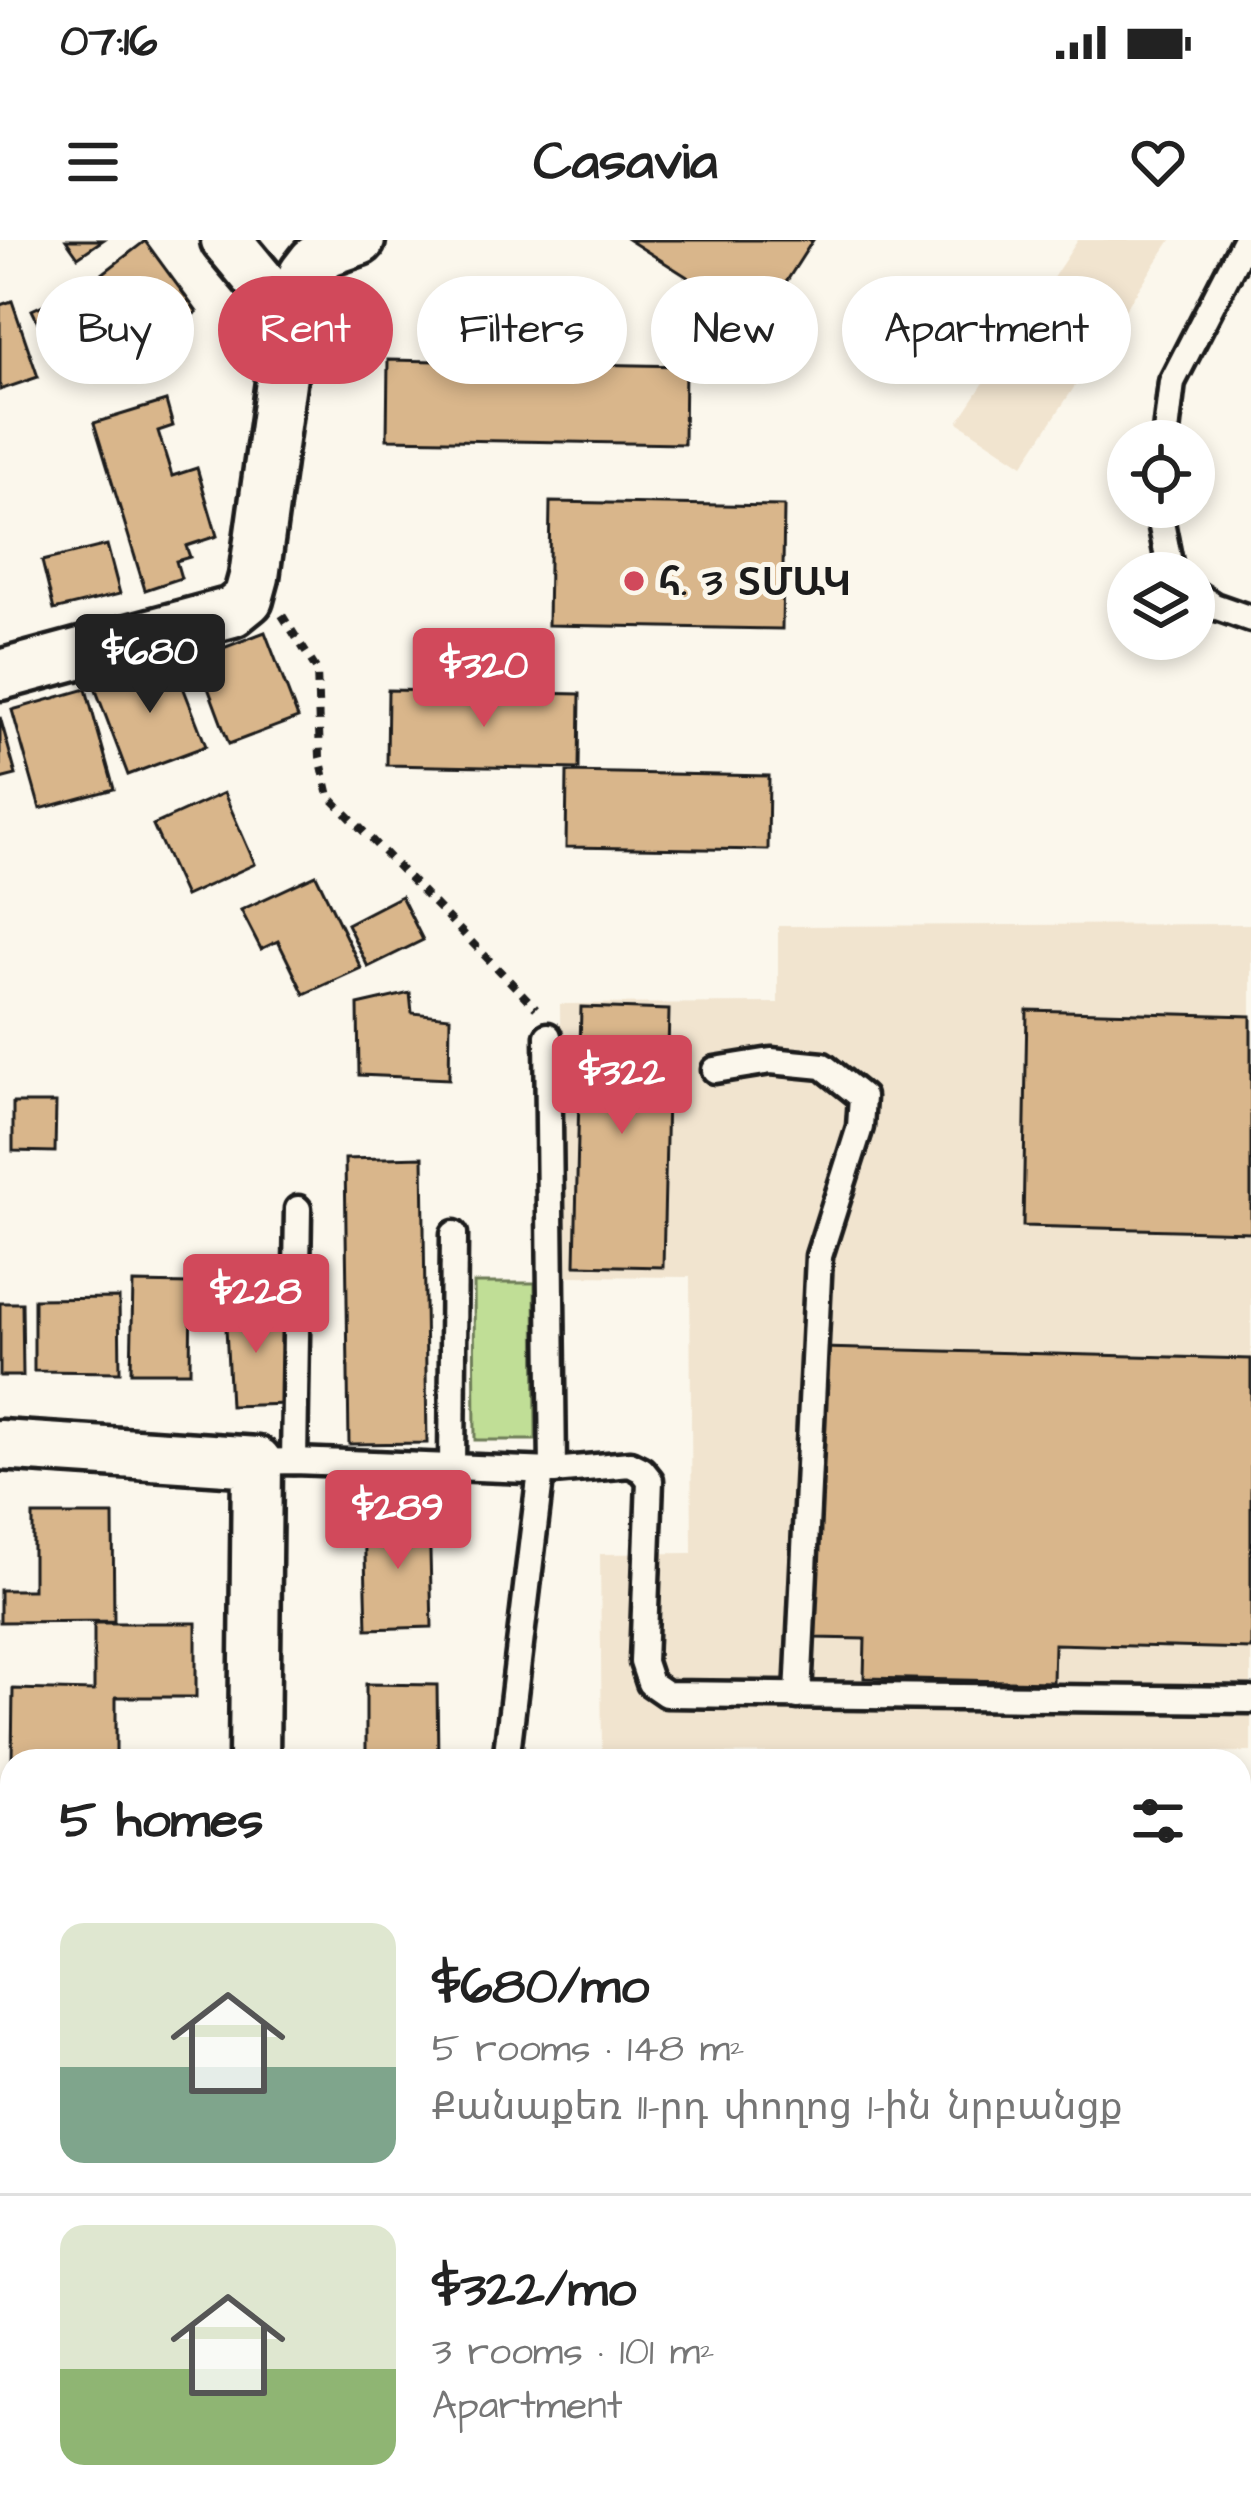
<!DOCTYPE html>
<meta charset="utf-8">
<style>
:root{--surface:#fff;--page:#f6f6f6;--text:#222;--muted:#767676;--line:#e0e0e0;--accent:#d1495b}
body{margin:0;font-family:"Architects Daughter","Noto Sans Armenian",sans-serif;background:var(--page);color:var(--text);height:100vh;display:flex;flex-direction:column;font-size:45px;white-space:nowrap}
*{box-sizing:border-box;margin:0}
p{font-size:39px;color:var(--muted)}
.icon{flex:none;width:66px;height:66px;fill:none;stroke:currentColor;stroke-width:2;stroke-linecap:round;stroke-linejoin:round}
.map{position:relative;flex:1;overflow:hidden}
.sheet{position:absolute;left:0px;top:1509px;width:1251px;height:771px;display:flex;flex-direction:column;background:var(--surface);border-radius:36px 36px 0 0;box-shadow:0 6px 18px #0003}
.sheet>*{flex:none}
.hud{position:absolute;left:36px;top:36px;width:1179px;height:108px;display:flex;gap:24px}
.tools{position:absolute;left:1107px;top:180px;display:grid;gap:24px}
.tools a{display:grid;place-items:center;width:108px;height:108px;border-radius:50%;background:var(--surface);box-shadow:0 6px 18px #0003;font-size:60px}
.price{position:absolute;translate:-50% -102px;padding:0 27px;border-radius:12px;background:var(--accent);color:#fff;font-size:39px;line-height:78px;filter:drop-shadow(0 3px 6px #0008)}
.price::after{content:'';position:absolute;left:50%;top:72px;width:36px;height:27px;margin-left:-18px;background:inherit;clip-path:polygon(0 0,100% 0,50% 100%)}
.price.selected{background:#222;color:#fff}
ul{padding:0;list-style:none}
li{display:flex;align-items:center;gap:36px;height:300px;padding:0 60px}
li+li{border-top:3px solid var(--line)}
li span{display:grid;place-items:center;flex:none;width:336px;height:240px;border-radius:24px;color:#555}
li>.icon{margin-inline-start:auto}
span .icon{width:144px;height:144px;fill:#fffc;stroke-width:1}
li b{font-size:51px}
h2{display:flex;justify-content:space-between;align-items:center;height:144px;padding:0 60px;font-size:51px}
.pill{padding:0 42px;border-radius:54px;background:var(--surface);box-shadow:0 6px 18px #0003;font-size:42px;line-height:108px}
.pill.selected{background:var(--accent);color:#fff}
.status{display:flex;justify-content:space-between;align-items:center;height:84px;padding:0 60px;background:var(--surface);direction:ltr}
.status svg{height:33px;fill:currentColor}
header{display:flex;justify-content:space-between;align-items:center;height:156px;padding:0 60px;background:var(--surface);font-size:54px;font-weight:700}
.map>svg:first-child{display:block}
.built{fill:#f1e4cf}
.green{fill:#c0de96;stroke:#6e7d59;stroke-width:3}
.building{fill:#d9b68b;stroke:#1c1c1c;stroke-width:3}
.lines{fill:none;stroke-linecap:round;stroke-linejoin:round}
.lane-casing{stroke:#1c1c1c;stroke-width:33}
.street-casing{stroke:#1c1c1c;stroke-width:57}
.path{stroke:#1c1c1c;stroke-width:8;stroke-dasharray:9 9;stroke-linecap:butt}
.lane{stroke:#fbf7ec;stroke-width:24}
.street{stroke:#fbf7ec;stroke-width:48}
.poi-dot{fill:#d1495b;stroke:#fbf7ec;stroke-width:4.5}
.labels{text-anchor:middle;stroke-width:10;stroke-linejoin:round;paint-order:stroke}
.poi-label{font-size:39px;font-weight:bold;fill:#1c1c1c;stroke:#fbf7ec;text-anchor:start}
</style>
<div class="status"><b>07:16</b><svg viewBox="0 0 49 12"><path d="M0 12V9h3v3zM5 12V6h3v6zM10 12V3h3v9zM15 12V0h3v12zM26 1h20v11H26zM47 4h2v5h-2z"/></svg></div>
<header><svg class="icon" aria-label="menu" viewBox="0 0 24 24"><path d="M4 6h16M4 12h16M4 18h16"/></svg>Casavia<svg class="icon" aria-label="heart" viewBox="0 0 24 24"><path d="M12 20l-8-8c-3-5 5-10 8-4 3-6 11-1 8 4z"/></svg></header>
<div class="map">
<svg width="1251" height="2278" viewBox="0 0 1251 2278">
<rect width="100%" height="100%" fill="#fbf7ec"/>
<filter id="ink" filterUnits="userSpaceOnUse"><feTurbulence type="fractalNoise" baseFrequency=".00833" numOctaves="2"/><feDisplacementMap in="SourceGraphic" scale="24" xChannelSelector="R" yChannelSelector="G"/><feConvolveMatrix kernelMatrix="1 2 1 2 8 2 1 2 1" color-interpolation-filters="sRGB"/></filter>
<g filter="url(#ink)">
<g class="built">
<path d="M1078 0H1171L1023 225 958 182Z"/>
<path d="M1251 684V1512L602 1514 600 1314 692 1313 690 1037 562 1036 560 764 778 763V686Z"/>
</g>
<path class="green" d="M474 1043H535L536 1200H475Z"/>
<g class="building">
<path d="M66 0H103L78 17Z"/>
<path d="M629 0H813L760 83Z"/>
<path d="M145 1 197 72 153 104 102 34Z"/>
<path d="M97 40 115 79 51 109 32 70Z"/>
<path d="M12 61 38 137 0 150V65Z"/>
<path d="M388 120 685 126 684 204 387 199Z"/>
<path d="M166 161 173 186 158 191 172 236 197 228 217 296 186 306 190 317 176 321 181 338 145 350 94 183Z"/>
<path d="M550 262 784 266 782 389 548 385Z"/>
<path d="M107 305 120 354 54 370 42 321Z"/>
<path d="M265 392 298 478 229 504 197 418Z"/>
<path d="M171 416 206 506 128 535 94 445Z"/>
<path d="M86 449 114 549 40 569 12 470Z"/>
<path d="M388 450 580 454 579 529 387 525Z"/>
<path d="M0 477 16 535 0 539Z"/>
<path d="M567 532 769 536 768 610 566 607Z"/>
<path d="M224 553 255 624 185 656 153 585Z"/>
<path d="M316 635 361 728 304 754 278 701 261 709 241 670Z"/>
<path d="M401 656 423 700 368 727 347 684Z"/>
<path d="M410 753 412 773 450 777 449 839 359 835 358 765Z"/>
<path d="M581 767 669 770 663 1027 575 1025Z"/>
<path d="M1027 770 1251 776V992L1023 986Z"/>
<path d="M13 863H56L55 912 13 911Z"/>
<path d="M423 917 427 1203 349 1204 345 919Z"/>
<path d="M133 1043 191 1044 190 1132H131Z"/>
<path d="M119 1058 120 1132 34 1131V1059Z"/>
<path d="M0 1063H22L23 1136H0Z"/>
<path d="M282 1065 287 1164 230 1166 225 1068Z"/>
<path d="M821 1108 1251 1119V1409L1054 1404 1053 1442 864 1438 865 1399 814 1398Z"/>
<path d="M33 1275H113L114 1381 0 1382V1350H33Z"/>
<path d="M429 1276 432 1387 367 1389 364 1278Z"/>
<path d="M94 1383H196V1457H116V1521H12L13 1449 94 1451Z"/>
<path d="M366 1444 437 1445 438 1521H366Z"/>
<path d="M10 1708 12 1709V1901L0 1902V1710Z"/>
<rect x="72" y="2268" width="123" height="10"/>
<path d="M485 2268H519L518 2278H484Z"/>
<rect x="607" y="2268" width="464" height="10"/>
</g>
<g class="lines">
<defs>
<g id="lane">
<path d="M1165 201 1172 142 1245 0"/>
<path d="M1158 267 1171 333"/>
<path d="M1194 353 1214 366 1251 379"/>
<path d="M548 796 553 1231"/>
<path d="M715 830 771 821 823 826 862 857 860 887 819 1016 798 1456"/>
<path d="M294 1221 298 969"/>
<path d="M257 1222 294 1221 553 1231 630 1224 642 1230 650 1240 643 1422 650 1443 666 1454 1251 1460"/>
<path d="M452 1227 454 994"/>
<path d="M506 1521 541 1231"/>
<path d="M0 1684 12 1683"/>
<path d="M1239 1885 1251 1886"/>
<path d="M1138 2278 1139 2268"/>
</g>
<g id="street">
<path d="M226 0 290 77"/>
<path d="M0 435 232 372 248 359 254 337 290 77 304 34 314 21 328 11 360 0"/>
<path d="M0 1205 257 1222 254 1521"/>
<path d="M243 2278 244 2268"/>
</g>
</defs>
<use href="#lane" class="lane-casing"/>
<use href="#street" class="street-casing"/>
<path class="path" d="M282 375 317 430 320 517 329 556 536 768"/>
<use href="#lane" class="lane"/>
<use href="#street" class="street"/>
</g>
</g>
<circle class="poi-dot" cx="634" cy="341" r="12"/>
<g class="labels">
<g class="poi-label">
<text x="658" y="355">հ. 3 ՏՄԱԿ</text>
</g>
</g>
</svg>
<div class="tools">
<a><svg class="icon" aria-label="locate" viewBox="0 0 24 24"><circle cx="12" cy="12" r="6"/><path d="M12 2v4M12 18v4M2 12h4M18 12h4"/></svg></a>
<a><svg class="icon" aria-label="layers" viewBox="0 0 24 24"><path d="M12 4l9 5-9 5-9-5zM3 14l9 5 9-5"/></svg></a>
</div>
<b class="price selected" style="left:150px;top:476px">$680</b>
<b class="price" style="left:484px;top:490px">$320</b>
<b class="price" style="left:622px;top:897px">$322</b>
<b class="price" style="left:256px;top:1116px">$228</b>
<b class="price" style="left:398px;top:1332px">$289</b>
<div class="hud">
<a class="pill">Buy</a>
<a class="pill selected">Rent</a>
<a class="pill">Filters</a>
<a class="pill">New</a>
<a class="pill">Apartment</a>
</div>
<section class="sheet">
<h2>5 homes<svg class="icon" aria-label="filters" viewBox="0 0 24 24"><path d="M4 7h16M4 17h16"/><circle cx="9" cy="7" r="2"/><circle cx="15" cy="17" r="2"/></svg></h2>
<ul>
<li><span style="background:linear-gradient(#dfe7d0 60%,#7fa58c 0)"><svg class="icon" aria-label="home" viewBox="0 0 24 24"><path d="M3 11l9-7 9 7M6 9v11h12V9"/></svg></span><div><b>$680/mo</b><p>5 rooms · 148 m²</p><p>Քանաքեռ 11-րդ փողոց 1-ին նրբանցք</p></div></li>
<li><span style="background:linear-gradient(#dfe7d0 60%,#8fb573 0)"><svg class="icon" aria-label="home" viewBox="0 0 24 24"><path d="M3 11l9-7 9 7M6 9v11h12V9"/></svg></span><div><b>$322/mo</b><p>3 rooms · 101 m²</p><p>Apartment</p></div></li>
</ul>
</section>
</div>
